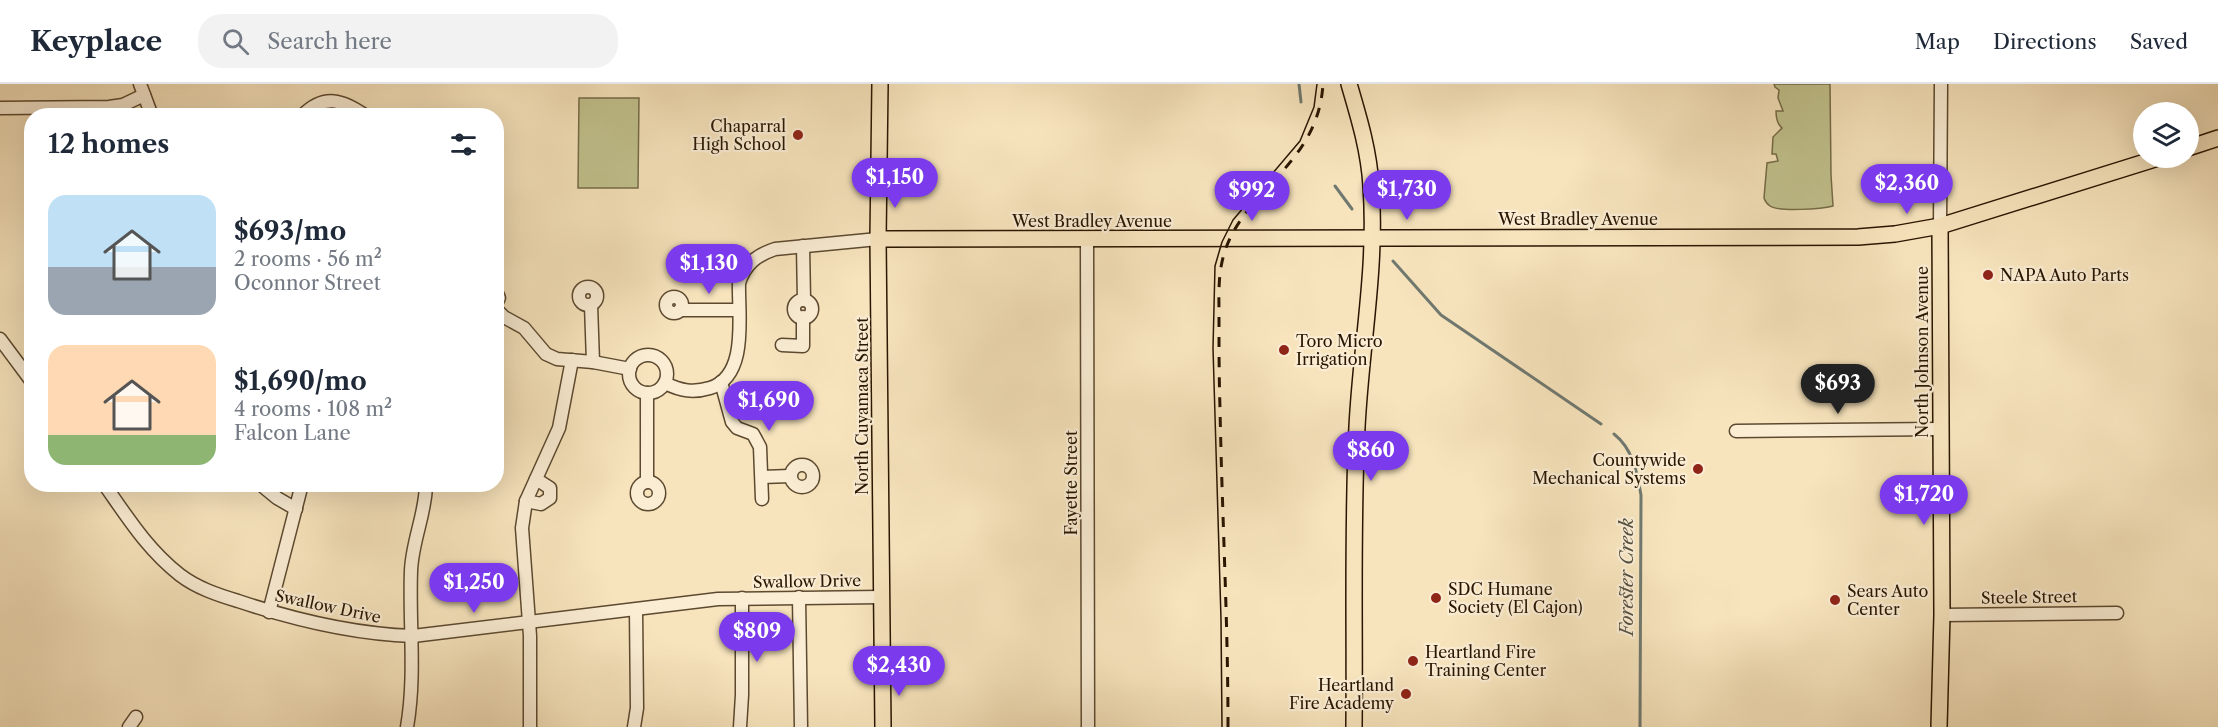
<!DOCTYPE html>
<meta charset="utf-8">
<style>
:root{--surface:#fff;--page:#f2f2f3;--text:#1f2937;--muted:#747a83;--line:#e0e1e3;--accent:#7c3aed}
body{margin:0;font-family:"Libre Caslon Text",serif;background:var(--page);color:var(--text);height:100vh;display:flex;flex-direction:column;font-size:22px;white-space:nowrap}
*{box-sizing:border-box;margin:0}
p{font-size:20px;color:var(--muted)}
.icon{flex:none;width:33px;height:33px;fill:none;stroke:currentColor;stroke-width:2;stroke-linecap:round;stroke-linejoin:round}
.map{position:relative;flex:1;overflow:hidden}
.side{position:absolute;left:24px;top:24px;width:480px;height:384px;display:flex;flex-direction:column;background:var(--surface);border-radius:24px;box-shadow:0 6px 24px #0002}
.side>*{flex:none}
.tools{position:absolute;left:2133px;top:18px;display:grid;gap:12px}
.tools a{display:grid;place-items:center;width:66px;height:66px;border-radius:50%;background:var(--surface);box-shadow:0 6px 24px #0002;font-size:30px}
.price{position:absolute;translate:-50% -51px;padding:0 14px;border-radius:21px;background:var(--accent);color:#fff;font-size:20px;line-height:39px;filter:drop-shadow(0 2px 3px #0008)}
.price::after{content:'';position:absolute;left:50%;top:36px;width:18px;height:14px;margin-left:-9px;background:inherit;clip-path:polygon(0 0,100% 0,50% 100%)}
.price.current{background:#222;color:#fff}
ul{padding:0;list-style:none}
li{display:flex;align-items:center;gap:18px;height:150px;padding:0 24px}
li span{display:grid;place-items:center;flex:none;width:168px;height:120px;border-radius:18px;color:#555}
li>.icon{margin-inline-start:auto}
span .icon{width:72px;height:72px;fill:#fffc;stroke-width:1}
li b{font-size:26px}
h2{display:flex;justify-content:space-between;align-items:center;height:72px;padding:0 24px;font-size:26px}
header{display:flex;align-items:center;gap:36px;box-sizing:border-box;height:84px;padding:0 30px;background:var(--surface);border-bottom:2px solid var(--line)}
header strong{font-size:28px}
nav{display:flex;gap:33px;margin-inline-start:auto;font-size:21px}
.search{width:420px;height:54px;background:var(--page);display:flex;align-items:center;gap:15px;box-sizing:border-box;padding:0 21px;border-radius:24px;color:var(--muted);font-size:22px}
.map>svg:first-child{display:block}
.green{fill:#c1c28e;stroke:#756c48;stroke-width:1.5}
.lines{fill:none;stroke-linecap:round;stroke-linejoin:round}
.stream{stroke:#707970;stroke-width:3}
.minor-casing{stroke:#5c4930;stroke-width:15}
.major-casing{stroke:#291501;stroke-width:18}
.minor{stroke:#faedd4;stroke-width:12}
.major{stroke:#f7e4bd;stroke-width:15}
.tram{stroke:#291501;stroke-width:1.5}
.rail{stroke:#291501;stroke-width:3;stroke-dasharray:10 10;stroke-linecap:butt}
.poi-dot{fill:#8f2418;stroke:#faedd4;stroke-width:2}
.labels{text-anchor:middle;stroke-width:4.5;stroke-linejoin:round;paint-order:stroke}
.poi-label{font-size:16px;fill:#291501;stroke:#faedd4;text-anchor:start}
.street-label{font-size:16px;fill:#291501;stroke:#faedd4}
.water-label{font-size:18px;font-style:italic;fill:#534f42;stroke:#faedd4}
</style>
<header>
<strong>Keyplace</strong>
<div class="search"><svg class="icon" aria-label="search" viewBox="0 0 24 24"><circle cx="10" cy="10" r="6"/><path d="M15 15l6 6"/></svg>Search here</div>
<nav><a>Map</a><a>Directions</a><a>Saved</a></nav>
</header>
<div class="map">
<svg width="2218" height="643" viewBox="0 0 2218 643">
<rect width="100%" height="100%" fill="#f7e4bd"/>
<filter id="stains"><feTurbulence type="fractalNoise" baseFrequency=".00333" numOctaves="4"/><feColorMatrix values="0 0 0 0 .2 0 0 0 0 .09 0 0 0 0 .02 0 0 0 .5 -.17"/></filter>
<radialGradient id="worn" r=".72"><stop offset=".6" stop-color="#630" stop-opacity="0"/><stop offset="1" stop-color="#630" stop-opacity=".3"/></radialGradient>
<g class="green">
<path d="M1774 0H1830L1831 91 1833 122C1822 125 1779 128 1770 122 1767 120 1765 117 1764 114L1767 79 1778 77 1776 70H1772L1773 53 1782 44C1777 40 1776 34 1776 27H1783L1778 14 1779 6 1775 3Z"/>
<path d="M579 14H639L638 104H578Z"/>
</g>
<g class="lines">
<g class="stream">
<path d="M1299 0 1301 18"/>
<path d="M1335 102 1352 125"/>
<path d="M1393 177 1441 231 1601 340"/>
<path d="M1614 350C1633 365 1637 388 1641 411L1640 643"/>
</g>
<defs>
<g id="minor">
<path d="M140 0 152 32"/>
<path d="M0 24 109 23 123 21 144 11"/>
<path d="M302 32C324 9 343 16 366 32"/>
<path d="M1940 142 1941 0"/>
<path d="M1087 155 1088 643"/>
<path d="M803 162 804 216"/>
<circle cx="588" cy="212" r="9"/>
<path d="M496 207 499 214 496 220"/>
<circle cx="674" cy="221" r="8"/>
<circle cx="803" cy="225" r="9"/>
<path d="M591 221 593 278"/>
<path d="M496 225 504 233 524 244 546 270 557 275 593 278 630 285"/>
<path d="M680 226H738"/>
<path d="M0 255 32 298"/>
<path d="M782 261 803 262V233"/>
<circle cx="648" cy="290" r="19"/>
<path d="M721 298 732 338 737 344 753 350 760 363 762 415"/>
<path d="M665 299C681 307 693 309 710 304 749 292 738 230 739 199 745 180 757 171 775 165L878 155"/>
<path d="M1736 347 1940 345"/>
<circle cx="802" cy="392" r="11"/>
<path d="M762 393 790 392"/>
<circle cx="648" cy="409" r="11"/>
<path d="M647 398V309"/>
<path d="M104 400C128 434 147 465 180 491 197 504 218 511 238 517 295 536 353 550 413 552L718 515 881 513"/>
<path d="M260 400 277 414 296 425"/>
<path d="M526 417 541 420 550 414V404L536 395"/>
<path d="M799 513 801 643"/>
<path d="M269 528 302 400"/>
<path d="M1942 531 2117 529"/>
<path d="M129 643 136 633"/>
<path d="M407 643C416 591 409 539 411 487 412 457 426 429 426 400"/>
<path d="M530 643V552L522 444 526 417 559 344 572 276"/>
<path d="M634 643 637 624 636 526"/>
<path d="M740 643 742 611V514"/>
</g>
<g id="major">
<path d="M880 0 878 155 883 643"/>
<path d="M1349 0C1359 34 1369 67 1371 102 1377 183 1361 262 1357 343 1352 443 1355 543 1354 643"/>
<path d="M2188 64 2218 54"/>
<path d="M878 155 1858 153 1895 150 1940 142 2158 74"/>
<path d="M1939 643 1942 531 1940 142"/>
</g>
</defs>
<use href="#minor" class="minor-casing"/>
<use href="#major" class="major-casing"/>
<use href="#minor" class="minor"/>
<use href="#major" class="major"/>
<path class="tram" d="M1222 643 1221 535 1213 264 1215 182 1222 158 1233 136 1300 57 1314 23 1317 0"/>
<path class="rail" d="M1228 643C1228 537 1222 430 1220 324 1219 294 1219 263 1219 233 1219 215 1218 196 1222 178 1237 107 1318 85 1323 0"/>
</g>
<g class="poi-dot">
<circle cx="798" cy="51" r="6"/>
<circle cx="1988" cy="191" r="6"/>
<circle cx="1284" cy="266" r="6"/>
<circle cx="1698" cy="385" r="6"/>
<circle cx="1436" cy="514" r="6"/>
<circle cx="1835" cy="516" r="6"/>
<circle cx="1413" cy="577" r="6"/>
<circle cx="1406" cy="610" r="6"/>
</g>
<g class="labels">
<g class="poi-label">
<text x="786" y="48" text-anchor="end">Chaparral<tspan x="786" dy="18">High School</tspan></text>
<text x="2000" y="197">NAPA Auto Parts</text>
<text x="1296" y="263">Toro Micro<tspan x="1296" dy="18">Irrigation</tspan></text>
<text x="1686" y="382" text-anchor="end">Countywide<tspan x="1686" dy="18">Mechanical Systems</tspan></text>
<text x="1448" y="511">SDC Humane<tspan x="1448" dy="18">Society (El Cajon)</tspan></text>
<text x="1847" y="513">Sears Auto<tspan x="1847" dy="18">Center</tspan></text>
<text x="1425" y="574">Heartland Fire<tspan x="1425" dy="18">Training Center</tspan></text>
<text x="1394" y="607" text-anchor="end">Heartland<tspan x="1394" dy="18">Fire Academy</tspan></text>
</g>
<g class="street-label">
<text x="1578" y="141">West Bradley Avenue</text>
<text x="1092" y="143">West Bradley Avenue</text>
<text transform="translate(1922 268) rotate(-90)" y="6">North Johnson Avenue</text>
<text transform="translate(862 322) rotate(-90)" y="6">North Cuyamaca Street</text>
<text transform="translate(1071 399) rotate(-90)" y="6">Fayette Street</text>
<text transform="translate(807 497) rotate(-1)" y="6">Swallow Drive</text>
<text transform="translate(2029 513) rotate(-1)" y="6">Steele Street</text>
<text transform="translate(328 522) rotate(12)" y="6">Swallow Drive</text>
</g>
<g class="water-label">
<text transform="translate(1627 493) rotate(-90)" y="6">Forester Creek</text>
</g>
</g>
<rect width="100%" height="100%" filter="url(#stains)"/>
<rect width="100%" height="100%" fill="url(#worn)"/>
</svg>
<div class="tools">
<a><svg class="icon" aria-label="layers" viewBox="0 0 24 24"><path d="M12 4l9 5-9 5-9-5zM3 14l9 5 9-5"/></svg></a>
</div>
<b class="price" style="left:895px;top:125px">$1,150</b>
<b class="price" style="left:1907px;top:131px">$2,360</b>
<b class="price" style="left:1407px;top:137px">$1,730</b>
<b class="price" style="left:1252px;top:138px">$992</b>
<b class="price" style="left:709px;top:211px">$1,130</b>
<b class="price current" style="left:1838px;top:331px">$693</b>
<b class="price" style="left:769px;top:348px">$1,690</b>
<b class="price" style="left:1371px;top:398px">$860</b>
<b class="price" style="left:1924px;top:442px">$1,720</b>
<b class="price" style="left:474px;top:530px">$1,250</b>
<b class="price" style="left:757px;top:579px">$809</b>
<b class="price" style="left:899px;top:613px">$2,430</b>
<section class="side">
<h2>12 homes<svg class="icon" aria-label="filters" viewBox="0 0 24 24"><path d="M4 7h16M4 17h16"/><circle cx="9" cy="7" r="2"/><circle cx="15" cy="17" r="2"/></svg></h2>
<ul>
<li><span style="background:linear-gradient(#bfe0f5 60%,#9aa5b1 0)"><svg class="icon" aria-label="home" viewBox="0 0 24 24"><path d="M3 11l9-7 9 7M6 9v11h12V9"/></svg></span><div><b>$693/mo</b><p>2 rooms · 56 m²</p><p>Oconnor Street</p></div></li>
<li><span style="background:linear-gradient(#ffd9b3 75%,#8fb573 0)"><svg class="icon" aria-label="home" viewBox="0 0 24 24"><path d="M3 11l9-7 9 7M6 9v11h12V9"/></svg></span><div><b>$1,690/mo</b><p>4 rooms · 108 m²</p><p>Falcon Lane</p></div></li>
</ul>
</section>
</div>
